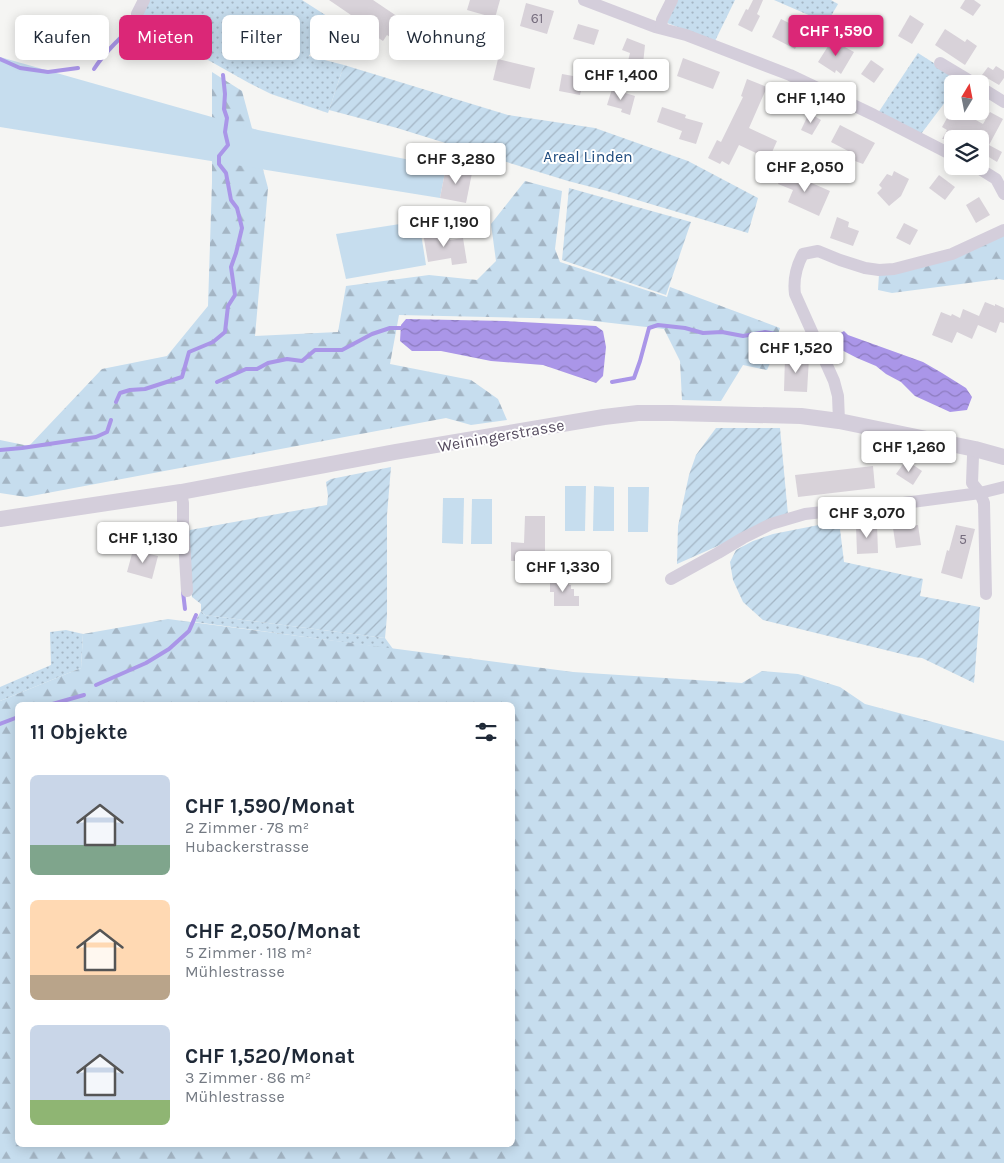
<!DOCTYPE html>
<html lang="de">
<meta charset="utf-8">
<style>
:root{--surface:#fff;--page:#f2f2f3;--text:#1f2937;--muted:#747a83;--accent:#db2777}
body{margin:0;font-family:Karla,sans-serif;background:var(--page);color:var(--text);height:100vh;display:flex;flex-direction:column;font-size:19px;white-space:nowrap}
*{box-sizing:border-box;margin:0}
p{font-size:16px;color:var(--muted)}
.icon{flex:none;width:28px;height:28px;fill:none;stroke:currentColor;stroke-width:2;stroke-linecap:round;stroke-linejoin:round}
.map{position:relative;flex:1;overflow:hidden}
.drawer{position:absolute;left:15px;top:702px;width:500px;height:445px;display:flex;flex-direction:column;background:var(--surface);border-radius:8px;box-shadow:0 2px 12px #0003}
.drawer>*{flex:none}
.hud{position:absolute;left:15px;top:15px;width:500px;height:45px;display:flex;gap:10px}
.needle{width:32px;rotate:10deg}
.tools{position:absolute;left:944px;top:75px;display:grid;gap:10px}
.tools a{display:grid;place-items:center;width:45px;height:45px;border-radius:8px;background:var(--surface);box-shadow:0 2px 12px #0003;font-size:25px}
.price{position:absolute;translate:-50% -42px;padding:0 11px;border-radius:5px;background:#fff;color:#222;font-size:16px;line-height:32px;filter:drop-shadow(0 1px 2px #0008)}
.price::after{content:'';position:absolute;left:50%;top:30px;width:15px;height:11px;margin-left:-8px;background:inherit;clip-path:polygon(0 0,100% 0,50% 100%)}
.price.selected{background:var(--accent);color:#fff}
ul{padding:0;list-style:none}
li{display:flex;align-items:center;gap:15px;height:125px;padding:0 15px}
li span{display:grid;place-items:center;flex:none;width:140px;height:100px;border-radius:8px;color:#555}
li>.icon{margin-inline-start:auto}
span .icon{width:60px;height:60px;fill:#fffc;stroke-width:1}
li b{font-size:21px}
h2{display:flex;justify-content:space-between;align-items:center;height:60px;padding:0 15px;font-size:21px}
.tag{padding:0 18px;border-radius:8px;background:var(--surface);box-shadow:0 2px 12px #0003;font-size:18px;line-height:45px}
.tag.selected{background:var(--accent);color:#fff}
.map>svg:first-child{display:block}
.grass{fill:url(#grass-dots)}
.forest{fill:url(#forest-firs);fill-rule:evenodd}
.park{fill:#c6ddee}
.garden{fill:url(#garden-furrows)}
.water{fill:url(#water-waves)}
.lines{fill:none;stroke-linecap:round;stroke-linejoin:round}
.stream{stroke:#aa96e8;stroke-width:4}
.building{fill:#d8d2d9}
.minor{stroke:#d4cedb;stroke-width:12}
.tertiary{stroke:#d4cedb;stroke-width:16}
.labels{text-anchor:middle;stroke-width:4;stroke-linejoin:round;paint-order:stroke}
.number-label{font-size:14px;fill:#766d7e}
.park-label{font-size:16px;fill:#1e4b7e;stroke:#fff}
.street-label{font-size:16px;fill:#554b5f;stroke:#fff}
</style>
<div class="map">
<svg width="1004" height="1163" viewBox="0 0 1004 1163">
<defs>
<pattern id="grass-dots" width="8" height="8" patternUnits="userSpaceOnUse" patternTransform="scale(1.25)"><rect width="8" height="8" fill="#c6ddee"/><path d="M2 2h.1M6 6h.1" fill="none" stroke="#a4b5c4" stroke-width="1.8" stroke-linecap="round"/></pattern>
<pattern id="forest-firs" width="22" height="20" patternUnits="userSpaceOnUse" patternTransform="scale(1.25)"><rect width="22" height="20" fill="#c6ddee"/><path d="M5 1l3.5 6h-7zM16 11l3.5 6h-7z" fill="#a4b5c4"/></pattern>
<pattern id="garden-furrows" width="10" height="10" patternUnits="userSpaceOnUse" patternTransform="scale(1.25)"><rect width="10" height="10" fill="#c6ddee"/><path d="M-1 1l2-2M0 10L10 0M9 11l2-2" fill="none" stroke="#a4b5c4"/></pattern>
<pattern id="water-waves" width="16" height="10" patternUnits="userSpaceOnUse" patternTransform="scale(1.25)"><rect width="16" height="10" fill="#aa96e8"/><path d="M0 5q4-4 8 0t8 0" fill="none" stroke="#8d7cbf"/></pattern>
</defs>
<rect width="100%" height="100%" fill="#f5f5f3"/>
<g class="grass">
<path d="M144 0H302L330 18 309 56 344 65 328 113 271 94 249 83 176 42 147 23 137 14Z"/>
<path d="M677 0H735L715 41 667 23Z"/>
<path d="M774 0H831L838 4 827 23Z"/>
<path d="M918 53 962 81 960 84H952V93L921 134 878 113Z"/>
<path d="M201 611 205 615 385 638 393 649 195 622Z"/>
<path d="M66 630 83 634 81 668 0 701V687L51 665 50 632Z"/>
</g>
<g class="forest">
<path d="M212 72 242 91 268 188 255 336 338 332 346 286 429 275 477 280 496 261 491 224 525 181 562 191 555 249 560 262 667 297 670 287 780 328 775 344 774 354 767 370 743 365 721 401 682 400 680 361 664 329 576 319 399 315 390 364 471 380 498 399 507 420 471 425 446 418 26 497 0 493V440L29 446 102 369 167 356 208 306 212 182Z"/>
<path d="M1004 234V280L999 279 892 293 878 290 879 274Z"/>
<path d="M168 619 573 672 742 683 762 671 798 674 840 687 865 704 1004 741V1163H0V701L81 668 83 634ZM18 705H512V1145H18Z"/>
</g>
<g class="park">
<path d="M0 57 258 130 446 167 440 198 0 127Z"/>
<path d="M419 221 426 265 346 279 336 234Z"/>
<path d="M565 486H586L585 531H565Z"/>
<path d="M594 486 614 487V531H593Z"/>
<path d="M628 487H649L648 532H628Z"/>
<path d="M443 498H464L463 544 442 543Z"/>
<path d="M472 499H492V544H471Z"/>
</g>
<g class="garden">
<path d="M344 65 508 115 595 128 688 161 758 198 748 233 607 191 568 181 397 128 329 110Z"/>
<path d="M569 188 691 222 666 295 562 260Z"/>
<path d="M716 428H780L788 515 677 564 678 526 689 475 696 455Z"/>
<path d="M391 467 387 515V616L385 638 205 615 201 611V604L192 597 186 536 190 530 327 505 328 496 326 482 331 479Z"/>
<path d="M839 521 844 562 923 579 920 596 980 607 974 683 922 658 914 657 763 620 743 602 733 580 730 562 736 550 753 541 773 534Z"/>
</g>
<g class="water">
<path d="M406 319 505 321 596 326 603 331 606 347 603 376 596 383 543 365 491 361 441 351H412L400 341 401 325Z"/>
<path d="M844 331 848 335 923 362 942 373 966 388 972 397 967 410 950 412 915 396 901 382 886 374 876 366 857 358 834 346 833 342 828 341V337H834Z"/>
</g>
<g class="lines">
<g class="stream">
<path d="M0 59 20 68 48 72 78 68"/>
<path d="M94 69C103 55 124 32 138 24"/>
<path d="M217 382 246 369H257L268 363 287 359 302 361 315 350H342L372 334 390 328H401"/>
<path d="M612 382 634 378 640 361 649 328 658 325 685 328 703 333 722 332 743 336 765 332 776 334"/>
<path d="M116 402 120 393 130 390 145 389 182 377 189 352 213 342 225 332 228 306 235 295 231 267 236 253 242 228 237 208 231 200 226 173 219 164V156L228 145 225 132 227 118 224 109 225 94 223 75"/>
<path d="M0 450 22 448 96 437 107 432 111 420"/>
<path d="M183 592 185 609"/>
<path d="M96 685 146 663 169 649 189 631 196 615"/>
<path d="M49 705 84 695"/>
<path d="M0 724 18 717"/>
</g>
</g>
<g class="building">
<path d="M329 0H373L413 27 416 23 431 32 417 55 387 35 383 41 368 31 370 28Z"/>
<path d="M470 0H500L495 18 467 10Z"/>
<path d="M753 0H763L757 14 760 16 752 32 738 25 746 9 748 10Z"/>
<path d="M965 0H974L981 5 973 16 960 8Z"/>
<path d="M526 3 554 11 547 34 520 26Z"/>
<path d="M910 15 924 24 912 44 898 36Z"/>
<path d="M781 19 791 24 792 23 805 29 795 49 772 37Z"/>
<path d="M578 24 599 30 594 45 573 39Z"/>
<path d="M945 29 965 42 967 39 977 46 965 65 935 45Z"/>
<path d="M627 38 645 45 643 64 628 61 630 53 622 50Z"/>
<path d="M832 40 854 52 841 74 836 70 835 73 818 62Z"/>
<path d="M683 58 720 72 713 89 677 76Z"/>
<path d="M498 59 535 68 530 89 493 80Z"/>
<path d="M871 60 884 69 874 83 861 74Z"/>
<path d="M996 66 1004 71V78L999 85 982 75 988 67 993 70Z"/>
<path d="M562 74 584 78 580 95 559 91Z"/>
<path d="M747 79 767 87 749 128 777 141 769 159 739 145 729 165 722 161 720 164 708 158 717 140 721 142 743 97 741 96Z"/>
<path d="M612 89 635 96 630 115 621 112 622 109 607 105Z"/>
<path d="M662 107 686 115 685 118 703 123 696 144 679 139 682 131 657 122Z"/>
<path d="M951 111H960L983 124 990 112 1003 119 989 145 1002 152 997 162 984 154 981 160H980V139H942L947 130 942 127Z"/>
<path d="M809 113 821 120 812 135 801 130Z"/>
<path d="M840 125 875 143 863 164 847 158 850 152 831 142Z"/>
<path d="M446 167 472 173 466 203 440 198Z"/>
<path d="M784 171 830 191 819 216 788 202 793 190 778 184Z"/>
<path d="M894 171 909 179 901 196 889 206 877 193 882 188 879 185 887 174 892 176Z"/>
<path d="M939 175 955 187 945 200 929 188Z"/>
<path d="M979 197 990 215 976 223 966 205Z"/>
<path d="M837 217 849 222 848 227 859 231 853 246 830 238Z"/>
<path d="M904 223 918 230 910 245 896 238Z"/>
<path d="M448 230 450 240 463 238 467 263 452 265 451 258 428 262 423 233Z"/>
<path d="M985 302 995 306V304L1004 308V323L1000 322 996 333 978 325 972 339 957 332 952 343 932 335 941 312 951 316 952 314 960 318 963 309 979 316Z"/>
<path d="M785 357 809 358 807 392 784 391Z"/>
<path d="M906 460 922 471 913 485 896 474Z"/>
<path d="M873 466 875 488 798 497 795 475Z"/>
<path d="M525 516H545V554H537V561H511V542L524 543Z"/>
<path d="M877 524 878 553 857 554 856 525Z"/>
<path d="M918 525 921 545 896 548 893 528Z"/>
<path d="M956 525 975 529 962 579 941 573 947 550 949 551Z"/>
<path d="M133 550 158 556 152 579 127 572Z"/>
<path d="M550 577 562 578V581H569V585H571V589H574V596H579V606H554V592H550Z"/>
</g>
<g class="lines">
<g class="minor">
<path d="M584 0 655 27 686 35 790 75 874 115 952 155"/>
<path d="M137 14 144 0"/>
<path d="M661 28 662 20 672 0"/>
<path d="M940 63 975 84"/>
<path d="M980 87 1004 102"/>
<path d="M975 166 996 179 1004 194"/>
<path d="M839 421 838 396 834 381 795 294C793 279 796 267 803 254L818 251 840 260 865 268 879 270 894 269 952 254 1004 230"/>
<path d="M975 449 973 456 972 483 980 493 984 503 986 594"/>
<path d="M181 492 183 503V522L187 591"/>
<path d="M671 579 718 553 743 538 771 524 805 514 912 502 980 493 1004 487"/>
</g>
<path class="tertiary" d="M0 519 181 492 395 452 604 417 638 413H672L801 416 839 421 975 449 1004 457"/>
</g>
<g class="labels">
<g class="number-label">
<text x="537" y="23">61</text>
<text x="963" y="544">5</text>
</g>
<g class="park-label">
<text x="588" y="162">Areal Linden</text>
</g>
<g class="street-label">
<text transform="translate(501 435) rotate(-10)" y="6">Weiningerstrasse</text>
</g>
</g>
</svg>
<div class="tools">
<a><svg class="needle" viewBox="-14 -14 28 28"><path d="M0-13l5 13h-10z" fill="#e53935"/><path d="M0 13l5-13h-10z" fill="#747a83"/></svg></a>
<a><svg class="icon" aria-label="layers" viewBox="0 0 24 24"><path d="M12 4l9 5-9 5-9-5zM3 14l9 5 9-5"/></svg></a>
</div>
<b class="price selected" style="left:836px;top:57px">CHF 1,590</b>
<b class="price" style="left:621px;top:101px">CHF 1,400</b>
<b class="price" style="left:811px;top:124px">CHF 1,140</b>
<b class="price" style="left:456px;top:185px">CHF 3,280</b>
<b class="price" style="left:805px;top:193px">CHF 2,050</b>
<b class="price" style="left:444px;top:248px">CHF 1,190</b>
<b class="price" style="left:796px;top:374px">CHF 1,520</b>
<b class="price" style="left:909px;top:473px">CHF 1,260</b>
<b class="price" style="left:867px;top:539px">CHF 3,070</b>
<b class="price" style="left:143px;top:564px">CHF 1,130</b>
<b class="price" style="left:563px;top:593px">CHF 1,330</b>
<div class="hud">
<a class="tag">Kaufen</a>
<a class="tag selected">Mieten</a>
<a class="tag">Filter</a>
<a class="tag">Neu</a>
<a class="tag">Wohnung</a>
</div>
<section class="drawer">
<h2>11 Objekte<svg class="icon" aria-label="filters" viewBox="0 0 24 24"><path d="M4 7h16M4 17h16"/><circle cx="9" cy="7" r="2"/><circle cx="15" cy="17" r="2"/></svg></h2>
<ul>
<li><span style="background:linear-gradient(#c9d6e8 70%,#7fa58c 0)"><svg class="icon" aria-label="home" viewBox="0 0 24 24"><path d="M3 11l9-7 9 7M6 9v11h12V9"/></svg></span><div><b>CHF 1,590/Monat</b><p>2 Zimmer · 78 m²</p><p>Hubackerstrasse</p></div></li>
<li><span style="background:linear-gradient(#ffd9b3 75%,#b9a48a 0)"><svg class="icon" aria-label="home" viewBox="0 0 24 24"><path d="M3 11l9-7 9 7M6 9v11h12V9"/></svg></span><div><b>CHF 2,050/Monat</b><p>5 Zimmer · 118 m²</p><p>Mühlestrasse</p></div></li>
<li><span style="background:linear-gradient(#c9d6e8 75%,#8fb573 0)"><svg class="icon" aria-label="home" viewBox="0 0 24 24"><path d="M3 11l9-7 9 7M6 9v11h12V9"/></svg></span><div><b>CHF 1,520/Monat</b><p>3 Zimmer · 86 m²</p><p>Mühlestrasse</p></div></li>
</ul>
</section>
</div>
